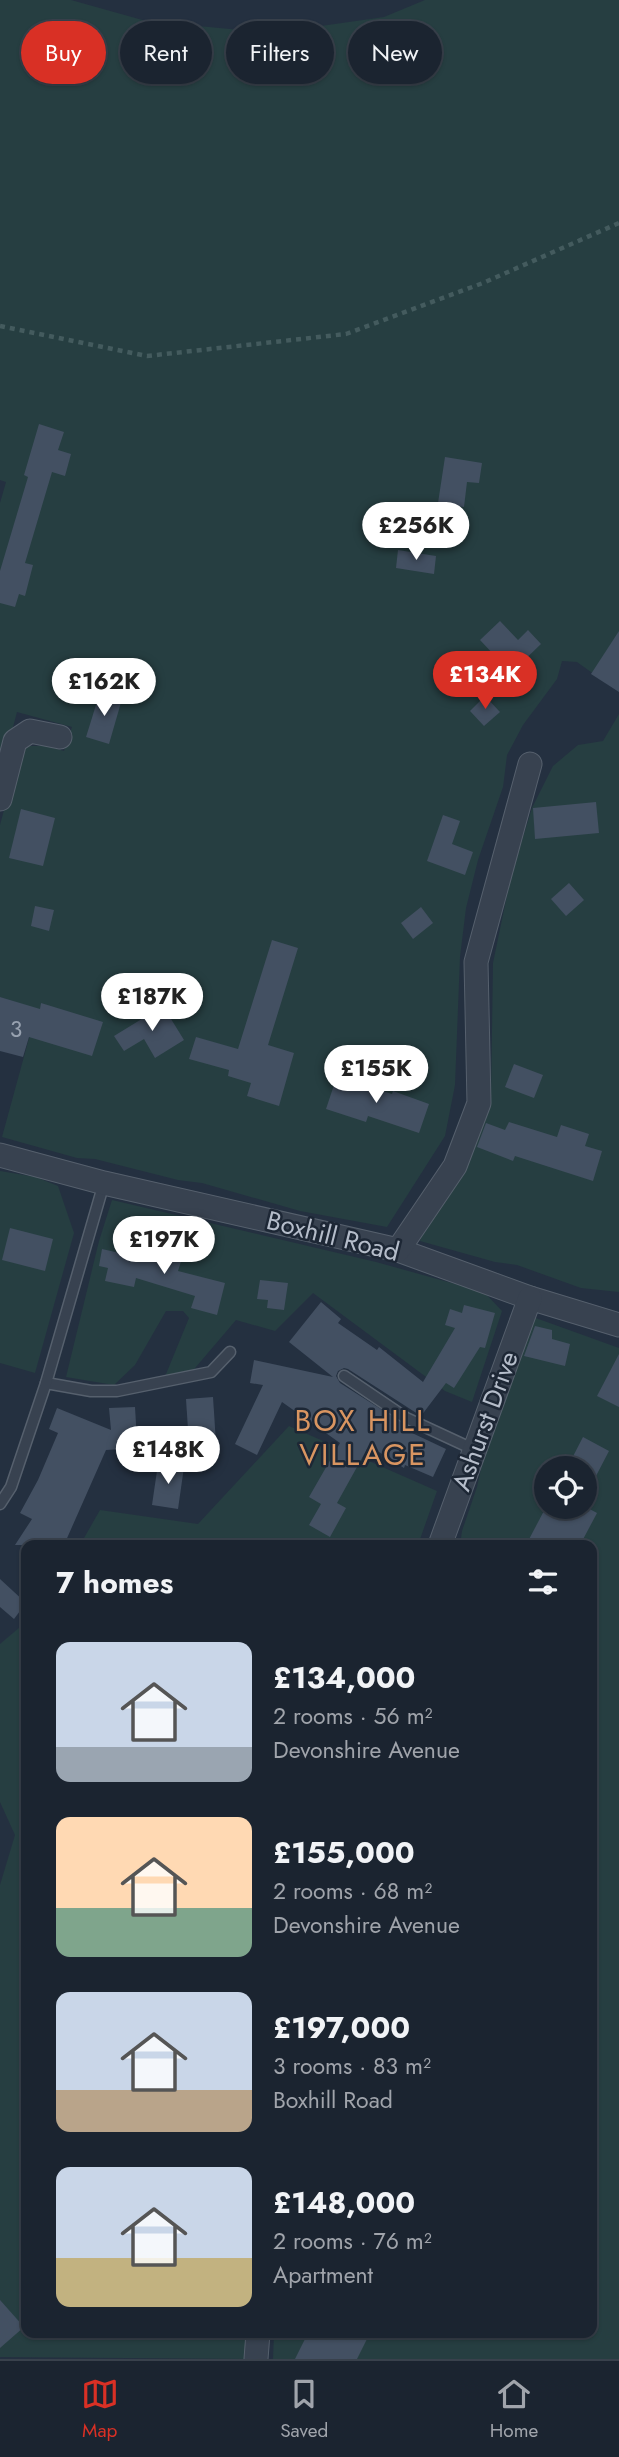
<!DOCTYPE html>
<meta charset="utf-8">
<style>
:root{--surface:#1b2430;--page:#28303c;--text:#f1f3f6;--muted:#a0a4ab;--line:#39414c;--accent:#d93025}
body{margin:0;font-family:Jost,sans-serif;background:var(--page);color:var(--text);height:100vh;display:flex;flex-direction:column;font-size:26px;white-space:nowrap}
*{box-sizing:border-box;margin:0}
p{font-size:23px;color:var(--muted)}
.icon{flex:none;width:38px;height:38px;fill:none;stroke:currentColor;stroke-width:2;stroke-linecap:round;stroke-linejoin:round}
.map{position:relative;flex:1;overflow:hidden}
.panel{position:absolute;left:21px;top:1540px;width:576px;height:798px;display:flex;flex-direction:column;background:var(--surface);border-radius:14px;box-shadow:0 2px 5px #0004,0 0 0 2px var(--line)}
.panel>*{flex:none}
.banner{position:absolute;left:21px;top:21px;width:578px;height:63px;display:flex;gap:14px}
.buttons{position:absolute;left:534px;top:1456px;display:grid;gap:14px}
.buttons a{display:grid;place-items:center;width:63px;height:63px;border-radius:50%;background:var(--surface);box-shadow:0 2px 5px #0004,0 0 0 2px var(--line);font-size:35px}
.price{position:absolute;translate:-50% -60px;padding:0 16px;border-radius:24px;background:#fff;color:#222;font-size:23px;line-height:46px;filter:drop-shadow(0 2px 4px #0008)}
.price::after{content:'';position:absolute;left:50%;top:42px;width:21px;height:16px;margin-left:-10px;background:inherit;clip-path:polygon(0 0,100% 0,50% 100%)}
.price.current{background:var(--accent);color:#fff}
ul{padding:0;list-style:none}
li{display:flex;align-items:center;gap:21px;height:175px;padding:0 35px}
li span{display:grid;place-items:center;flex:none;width:196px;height:140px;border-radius:14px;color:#555}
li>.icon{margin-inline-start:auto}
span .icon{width:84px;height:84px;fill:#fffc;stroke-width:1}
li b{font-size:30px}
h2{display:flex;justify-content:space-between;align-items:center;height:84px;padding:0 35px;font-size:30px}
.tag{padding:0 24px;border-radius:32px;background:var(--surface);box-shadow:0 2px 5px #0004,0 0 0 2px var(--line);font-size:24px;line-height:63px}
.tag.current{background:var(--accent);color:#fff}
.dock{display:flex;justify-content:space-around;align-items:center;height:98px;border-top:2px solid var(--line);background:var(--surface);font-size:19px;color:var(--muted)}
.dock a{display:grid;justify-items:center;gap:4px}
.dock .current{color:var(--accent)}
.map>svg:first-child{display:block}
.green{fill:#263e41;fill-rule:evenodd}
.building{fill:#435062}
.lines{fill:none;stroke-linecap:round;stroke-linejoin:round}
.service-casing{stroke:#56606d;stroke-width:13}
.minor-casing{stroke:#56606d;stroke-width:25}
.path{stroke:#445b5e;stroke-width:4.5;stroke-dasharray:5 5;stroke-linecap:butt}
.service{stroke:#384250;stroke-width:10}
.minor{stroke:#384250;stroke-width:23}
.labels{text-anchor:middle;stroke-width:5;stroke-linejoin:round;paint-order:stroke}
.number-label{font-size:23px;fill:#98a2b0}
.street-label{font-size:26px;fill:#b5bdca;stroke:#1d2735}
.quarter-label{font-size:30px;letter-spacing:2px;fill:#d99561;stroke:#1d2735}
</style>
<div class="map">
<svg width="619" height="2359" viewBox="0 0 619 2359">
<rect width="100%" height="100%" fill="#243040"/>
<g class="green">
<path d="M0 0H71L146 21 272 33 384 17 425 0H619V692L577 662 562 661 557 679 523 725 507 755 503 787 478 860 466 908 460 957 455 1085 445 1136 387 1227 300 1211 202 1183 178 1180 95 1159 77 1158 2 1137 37 1009 0 997V825L19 754 27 746H47L64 751 72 727 17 712 0 776V503L6 482 0 480Z"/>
<path d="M619 714V1292L581 1288 517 1265 495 1262 420 1241 426 1222 470 1158 491 1096 493 963 511 876 532 808 553 766 578 745 603 741Z"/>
<path d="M0 1171 36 1177 58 1186 74 1233 35 1373 0 1363Z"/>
<path d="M112 1200 376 1262 484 1292 502 1311 472 1402 445 1391 313 1293 275 1331 236 1320 190 1374 164 1379 189 1318 183 1311H166L135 1365 114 1385 66 1377 99 1241Z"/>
<path d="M533 1317 619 1348V2359H273L274 2333H592V1545H460L462 1531 477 1487 484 1455ZM546 1468H584V1507H546Z"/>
<path d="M289 1426 437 1491 418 1545H80L100 1510 198 1524Z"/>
<path d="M26 1622V2333H249L247 2359 0 2357V1885L15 1835 0 1802V1644Z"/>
</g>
<g class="building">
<path d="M39 424 64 432 58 450 71 454 65 476 52 472 25 563 33 565 25 596 19 594 15 607 0 603V571L28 477 24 475Z"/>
<path d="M445 457 482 463 479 483 467 482 464 507 438 503Z"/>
<path d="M398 550 436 556 434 574 396 568Z"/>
<path d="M500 621 518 640 528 630 541 644 511 673 480 640Z"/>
<path d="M619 631V692L591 674Z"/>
<path d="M100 692 122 699 109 744 86 737Z"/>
<path d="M485 696 500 712 484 726 470 711Z"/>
<path d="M596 802 599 833 535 839 533 808Z"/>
<path d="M21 809 55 818 43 866 9 858Z"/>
<path d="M443 815 460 821 452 844 473 852 465 875 427 861Z"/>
<path d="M569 883 584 900 566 916 551 899Z"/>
<path d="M35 906 54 910 49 931 31 926Z"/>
<path d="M421 907 433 923 413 939 401 923Z"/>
<path d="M272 940 298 948 268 1045 294 1053 279 1106 247 1096 251 1083 228 1076 229 1070 189 1059 196 1037 238 1049Z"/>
<path d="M0 997 40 1009 41 1003 103 1022 92 1056 29 1037 23 1057 0 1051Z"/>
<path d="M163 1006 184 1040 155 1058 144 1039 124 1051 114 1036Z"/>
<path d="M514 1064 543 1075 534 1098 505 1087Z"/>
<path d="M337 1076 392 1094 393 1091 429 1104 419 1133 368 1116 366 1122 326 1109Z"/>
<path d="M509 1122 557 1137 561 1125 589 1134 585 1146 602 1151 593 1181 515 1156 513 1161 477 1147 486 1123 505 1130Z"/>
<path d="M10 1228 53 1239 45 1271 2 1260Z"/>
<path d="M161 1242 185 1249 178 1271 225 1283 217 1315 191 1308 195 1296 136 1278 134 1287 105 1281 108 1268 99 1266 102 1249 155 1261Z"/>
<path d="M260 1280 288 1283 284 1310 267 1308 268 1300 257 1299Z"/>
<path d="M321 1302 341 1319 338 1323 377 1350 379 1347 423 1382 455 1328 445 1325 450 1309 462 1313 464 1305 495 1313 485 1348 480 1347 454 1388 446 1383 421 1416 348 1369 344 1368 338 1371 336 1376 340 1383 412 1429 410 1432 446 1449 433 1477 405 1465 404 1468 379 1452 377 1455 367 1449 337 1503 346 1508 330 1537 309 1525 321 1504 309 1497 340 1443 282 1402 257 1455 235 1444 263 1385 250 1383 254 1360 333 1377 289 1342Z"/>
<path d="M535 1326 552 1330V1339L570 1344 565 1366 524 1356Z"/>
<path d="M619 1354V1407L597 1396Z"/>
<path d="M213 1397 216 1443 189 1445 186 1399Z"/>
<path d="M135 1407 137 1441 154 1447 106 1450 64 1545H15L32 1519 20 1513 38 1480 58 1433 49 1429 57 1408 111 1430 109 1408Z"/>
<path d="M583 1437 609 1451 584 1499V1468H567Z"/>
<path d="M158 1464 184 1467 178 1509 152 1505Z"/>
<path d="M546 1507H586L597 1513 580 1545H526Z"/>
<path d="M0 1579 26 1603 14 1619 0 1607Z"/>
<path d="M0 2300 24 2327 0 2348Z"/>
<path d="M308 2333H370L357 2359H295Z"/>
</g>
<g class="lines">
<defs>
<g id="service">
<path d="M344 1376 406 1418 475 1450"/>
<path d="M46 1383 91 1391H117L211 1372 230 1352"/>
<path d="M0 1504 11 1487 46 1383 104 1183"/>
</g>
<g id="minor">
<path d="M0 799 15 741 30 731 60 737"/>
<path d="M0 1155 104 1183 398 1250 530 1298 619 1325"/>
<path d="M398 1250 455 1166 479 1103 476 962 530 764"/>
<path d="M440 1545 530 1298"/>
<path d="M256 2359 258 2333"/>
</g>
</defs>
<use href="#service" class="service-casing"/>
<use href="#minor" class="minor-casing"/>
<path class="path" d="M0 326 147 356 346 334 483 283 619 223"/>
<use href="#service" class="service"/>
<use href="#minor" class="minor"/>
</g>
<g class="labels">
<g class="number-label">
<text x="16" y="1037">3</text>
</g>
<g class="street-label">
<text transform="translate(333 1236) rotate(14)" y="9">Boxhill Road</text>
<text transform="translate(485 1421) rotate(-70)" y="9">Ashurst Drive</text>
</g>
<g class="quarter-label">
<text x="363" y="1431">BOX HILL<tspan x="363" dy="34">VILLAGE</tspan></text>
</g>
</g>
</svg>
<div class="buttons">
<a><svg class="icon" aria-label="locate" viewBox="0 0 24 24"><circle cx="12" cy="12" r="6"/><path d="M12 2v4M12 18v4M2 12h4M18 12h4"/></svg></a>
</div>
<b class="price" style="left:416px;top:562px">£256K</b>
<b class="price current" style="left:485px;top:711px">£134K</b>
<b class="price" style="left:104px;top:718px">£162K</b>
<b class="price" style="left:152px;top:1033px">£187K</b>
<b class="price" style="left:376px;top:1105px">£155K</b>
<b class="price" style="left:164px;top:1276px">£197K</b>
<b class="price" style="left:168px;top:1486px">£148K</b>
<div class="banner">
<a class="tag current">Buy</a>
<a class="tag">Rent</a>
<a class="tag">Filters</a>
<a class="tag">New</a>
</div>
<section class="panel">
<h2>7 homes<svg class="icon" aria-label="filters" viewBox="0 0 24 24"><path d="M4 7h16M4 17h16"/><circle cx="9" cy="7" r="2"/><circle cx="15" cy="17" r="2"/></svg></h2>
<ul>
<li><span style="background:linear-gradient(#c9d6e8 75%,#9aa5b1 0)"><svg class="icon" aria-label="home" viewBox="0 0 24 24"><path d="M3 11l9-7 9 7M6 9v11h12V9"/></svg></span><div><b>£134,000</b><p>2 rooms · 56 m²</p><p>Devonshire Avenue</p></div></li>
<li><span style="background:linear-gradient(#ffd9b3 65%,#7fa58c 0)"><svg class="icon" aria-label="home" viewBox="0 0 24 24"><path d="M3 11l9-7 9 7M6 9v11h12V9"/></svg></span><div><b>£155,000</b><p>2 rooms · 68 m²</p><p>Devonshire Avenue</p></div></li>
<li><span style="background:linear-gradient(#c9d6e8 70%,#b9a48a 0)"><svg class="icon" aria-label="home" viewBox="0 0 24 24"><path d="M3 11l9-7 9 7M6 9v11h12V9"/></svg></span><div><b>£197,000</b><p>3 rooms · 83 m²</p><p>Boxhill Road</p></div></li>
<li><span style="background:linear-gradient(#c9d6e8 65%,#c2b280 0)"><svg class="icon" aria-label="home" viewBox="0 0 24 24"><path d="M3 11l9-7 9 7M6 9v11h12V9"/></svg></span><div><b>£148,000</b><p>2 rooms · 76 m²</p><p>Apartment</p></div></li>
</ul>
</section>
</div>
<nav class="dock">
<a class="current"><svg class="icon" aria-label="map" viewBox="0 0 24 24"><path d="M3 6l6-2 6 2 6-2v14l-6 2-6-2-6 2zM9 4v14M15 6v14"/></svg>Map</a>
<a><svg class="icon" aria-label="saved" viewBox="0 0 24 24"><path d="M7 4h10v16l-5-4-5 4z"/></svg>Saved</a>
<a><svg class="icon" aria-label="home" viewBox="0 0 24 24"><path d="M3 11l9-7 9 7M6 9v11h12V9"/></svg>Home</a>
</nav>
